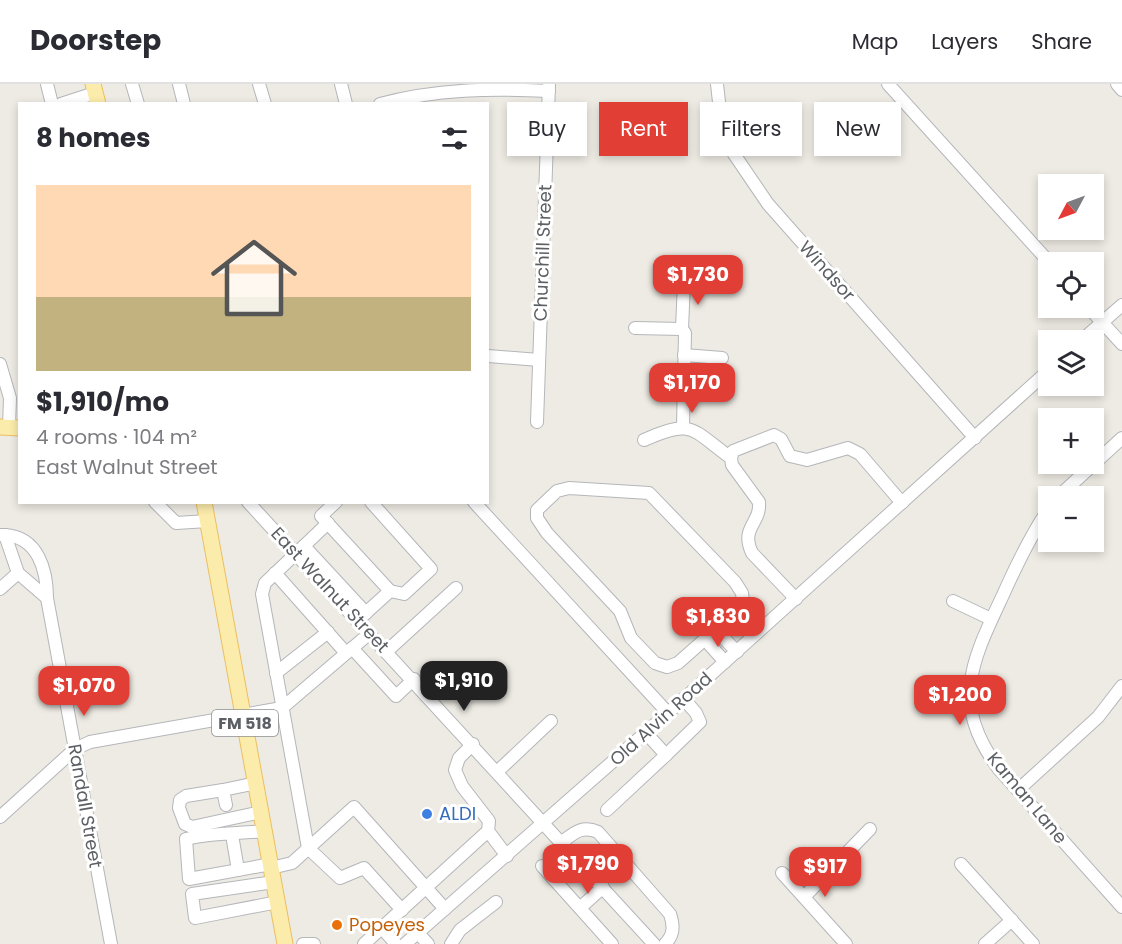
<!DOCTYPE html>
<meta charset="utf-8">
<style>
:root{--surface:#fff;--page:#f2f2f3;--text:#2b2b33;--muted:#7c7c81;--line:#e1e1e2;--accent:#e13e36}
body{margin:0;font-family:Poppins,sans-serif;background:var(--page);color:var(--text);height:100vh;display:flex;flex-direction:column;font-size:22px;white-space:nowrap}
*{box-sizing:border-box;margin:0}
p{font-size:20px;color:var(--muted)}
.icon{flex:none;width:33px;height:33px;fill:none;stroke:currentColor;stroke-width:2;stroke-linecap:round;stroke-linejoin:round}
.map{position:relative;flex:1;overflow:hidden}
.details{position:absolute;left:18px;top:18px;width:471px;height:402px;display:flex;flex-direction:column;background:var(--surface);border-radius:0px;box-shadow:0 3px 9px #0003}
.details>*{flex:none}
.hud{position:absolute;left:507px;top:18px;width:525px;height:54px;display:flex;gap:12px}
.needle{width:39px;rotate:229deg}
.fabs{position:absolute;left:1038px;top:90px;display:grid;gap:12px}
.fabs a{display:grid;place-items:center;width:66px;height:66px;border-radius:0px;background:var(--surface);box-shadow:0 3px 9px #0003;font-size:30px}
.price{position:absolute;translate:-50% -51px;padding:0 14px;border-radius:12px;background:var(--accent);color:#fff;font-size:20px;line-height:39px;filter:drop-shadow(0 2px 3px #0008)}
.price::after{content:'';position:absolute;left:50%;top:36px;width:18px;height:14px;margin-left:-9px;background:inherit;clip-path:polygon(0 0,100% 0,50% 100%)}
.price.selected{background:#222;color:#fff}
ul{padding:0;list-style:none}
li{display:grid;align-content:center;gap:12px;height:318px;padding:0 18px}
li span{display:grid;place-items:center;height:186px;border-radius:0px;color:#555}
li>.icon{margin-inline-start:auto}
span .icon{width:108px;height:108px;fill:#fffc;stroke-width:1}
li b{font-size:26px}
h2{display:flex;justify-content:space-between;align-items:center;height:72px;padding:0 18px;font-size:26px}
.pill{padding:0 21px;border-radius:0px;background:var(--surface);box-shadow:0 3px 9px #0003;font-size:21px;line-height:54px}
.pill.selected{background:var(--accent);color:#fff}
header{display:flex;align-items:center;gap:36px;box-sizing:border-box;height:84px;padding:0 30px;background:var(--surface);border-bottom:2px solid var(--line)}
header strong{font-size:28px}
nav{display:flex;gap:33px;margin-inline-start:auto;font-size:21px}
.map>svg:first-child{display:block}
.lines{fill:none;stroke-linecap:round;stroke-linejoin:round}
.minor-casing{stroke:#b4b6ba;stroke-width:14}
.major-casing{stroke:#ebbf60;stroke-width:17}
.minor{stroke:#fff;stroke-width:12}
.major{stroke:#fbecab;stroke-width:15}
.shop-dot{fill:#3f7fe0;stroke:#fff;stroke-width:2}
.food-dot{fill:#e8710a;stroke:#fff;stroke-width:2}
.labels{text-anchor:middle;stroke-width:6;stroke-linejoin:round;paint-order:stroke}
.shield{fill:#fff;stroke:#8d9092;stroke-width:1.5}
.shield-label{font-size:16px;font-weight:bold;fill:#5c6064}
.street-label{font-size:18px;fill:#5c6064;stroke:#fff}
.shop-label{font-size:18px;fill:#366cbe;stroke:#fff;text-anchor:start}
.food-label{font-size:18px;fill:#c56008;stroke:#fff;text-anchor:start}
</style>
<header>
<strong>Doorstep</strong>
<nav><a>Map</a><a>Layers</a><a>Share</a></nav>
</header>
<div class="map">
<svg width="1122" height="860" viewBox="0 0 1122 860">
<rect width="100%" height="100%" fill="#eeebe4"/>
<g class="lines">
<defs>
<g id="minor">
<path d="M47 0 52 20"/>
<path d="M132 0 138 20"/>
<path d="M179 0 184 20"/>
<path d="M259 0 265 20"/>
<path d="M341 0 346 20"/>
<path d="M717 0 721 36 734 70 768 120 975 354"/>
<path d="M888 0 1049 178"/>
<path d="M1117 0 1122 6"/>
<path d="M61 20 95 9"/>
<path d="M380 20C436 5 492 4 549 7"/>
<path d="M1089 224 1122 260"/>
<path d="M635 244 682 245 685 249 683 342"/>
<path d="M682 245 684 198"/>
<path d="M1082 256 1122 221"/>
<path d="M684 271 722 274"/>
<path d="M488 272 539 276"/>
<path d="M0 280 10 314 9 343"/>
<path d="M537 338 549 0"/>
<path d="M644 356C693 334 691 345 731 374"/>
<path d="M569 404 649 409 735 498 742 509 743 518 740 524 678 579 667 583 655 579 631 554 620 527 547 449 537 434V426L557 407Z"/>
<path d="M1059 412 1122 354"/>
<path d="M155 418 176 439 208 437"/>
<path d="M248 418 654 860"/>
<path d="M336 418 321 432 390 507 358 536"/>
<path d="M371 418 431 485 404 510 390 507"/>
<path d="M474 418 668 629"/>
<path d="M1048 426C1030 452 1016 482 1003 511 972 577 950 618 998 684L1122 823"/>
<path d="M328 439 265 499 262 510 308 764 340 794 364 784 402 826"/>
<path d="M0 451H5L18 489 47 514 111 860"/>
<path d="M5 451C38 453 47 486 47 514"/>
<path d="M304 462 366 529"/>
<path d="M275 489 346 569"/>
<path d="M0 505 18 489"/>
<path d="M796 515 752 469C740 443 761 440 759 418L732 381 731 374 733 367 774 351 781 355 790 372 807 376 848 364 860 370 902 419"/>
<path d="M953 517 991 535"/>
<path d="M352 564 396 612 414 595"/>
<path d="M387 567 456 504"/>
<path d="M725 578 709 560V551L719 549 737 568"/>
<path d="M276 589 328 548"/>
<path d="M666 671 700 638 696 629 684 615"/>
<path d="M498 687 551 637"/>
<path d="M223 706 256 699"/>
<path d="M1018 706 1098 633 1122 602"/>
<path d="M226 721 223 706 186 712 180 716 179 724 185 740 192 743 261 728"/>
<path d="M607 726 666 671 646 649"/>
<path d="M0 733 75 665 90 658 282 624 370 549"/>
<path d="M265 747C238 750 212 748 186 755L189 795 271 780"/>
<path d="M488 747 507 772"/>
<path d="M232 751 238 786"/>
<path d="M562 758C574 749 582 741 598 748L670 830C674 842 674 851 665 860"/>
<path d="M961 780 1033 860"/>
<path d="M542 782 612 860"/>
<path d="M271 784 292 779 354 723 445 825"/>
<path d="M782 789 846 860"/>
<path d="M274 798 192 810 195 834 278 818"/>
<path d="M804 813 870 745"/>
<path d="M580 824 603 803"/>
<path d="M382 844 396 860"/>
<path d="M418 849 428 860"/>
<path d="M303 860H314"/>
<path d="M364 860 488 747 489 737 462 702 455 686 459 674 473 660"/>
<path d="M405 860 668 629 1048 287"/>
<path d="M451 860 460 846 496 818"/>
<path d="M985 860 1012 836"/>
</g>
<g id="major">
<path d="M93 0 98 20"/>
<path d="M0 343 20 344"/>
<path d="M204 418 285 860"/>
</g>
</defs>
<use href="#minor" class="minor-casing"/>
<use href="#major" class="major-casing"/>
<use href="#minor" class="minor"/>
<use href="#major" class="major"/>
</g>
<circle class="shop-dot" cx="427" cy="730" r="6"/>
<circle class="food-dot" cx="337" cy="841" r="6"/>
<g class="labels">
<rect class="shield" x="212" y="626" width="66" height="26" rx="4.5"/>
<g class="shield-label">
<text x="245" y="645">FM 518</text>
</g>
<g class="street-label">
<text transform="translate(543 169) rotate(-88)" y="6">Churchill Street</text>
<text transform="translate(827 187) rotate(48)" y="6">Windsor</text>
<text transform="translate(330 506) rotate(47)" y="6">East Walnut Street</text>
<text transform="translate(661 635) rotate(-42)" y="6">Old Alvin Road</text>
<text transform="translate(1027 714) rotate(50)" y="6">Kaman Lane</text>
<text transform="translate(85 722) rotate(80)" y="6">Randall Street</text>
</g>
<g class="shop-label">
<text x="439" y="736">ALDI</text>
</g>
<g class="food-label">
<text x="349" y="847">Popeyes</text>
</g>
</g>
</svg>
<div class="fabs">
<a><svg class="needle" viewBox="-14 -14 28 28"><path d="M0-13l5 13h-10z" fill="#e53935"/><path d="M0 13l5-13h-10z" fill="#7c7c81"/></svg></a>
<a><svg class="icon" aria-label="locate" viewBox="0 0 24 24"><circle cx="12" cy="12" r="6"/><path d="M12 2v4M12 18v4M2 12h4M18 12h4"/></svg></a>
<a><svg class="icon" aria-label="layers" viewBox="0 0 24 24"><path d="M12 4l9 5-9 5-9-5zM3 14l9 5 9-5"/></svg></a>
<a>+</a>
<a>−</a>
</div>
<b class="price" style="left:698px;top:222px">$1,730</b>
<b class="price" style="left:692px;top:330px">$1,170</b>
<b class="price" style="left:718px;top:564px">$1,830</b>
<b class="price selected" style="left:464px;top:628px">$1,910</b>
<b class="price" style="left:84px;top:633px">$1,070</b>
<b class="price" style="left:960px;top:642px">$1,200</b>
<b class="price" style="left:588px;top:811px">$1,790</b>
<b class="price" style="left:825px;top:814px">$917</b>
<div class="hud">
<a class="pill">Buy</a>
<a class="pill selected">Rent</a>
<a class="pill">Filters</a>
<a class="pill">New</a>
</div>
<section class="details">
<h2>8 homes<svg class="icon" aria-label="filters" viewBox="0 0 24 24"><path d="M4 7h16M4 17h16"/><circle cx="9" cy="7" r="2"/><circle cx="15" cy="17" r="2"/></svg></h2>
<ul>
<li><span style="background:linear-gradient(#ffd9b3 60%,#c2b280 0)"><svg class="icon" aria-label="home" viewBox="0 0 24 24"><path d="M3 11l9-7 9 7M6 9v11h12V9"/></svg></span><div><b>$1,910/mo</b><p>4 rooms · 104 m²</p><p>East Walnut Street</p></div></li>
</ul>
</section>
</div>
